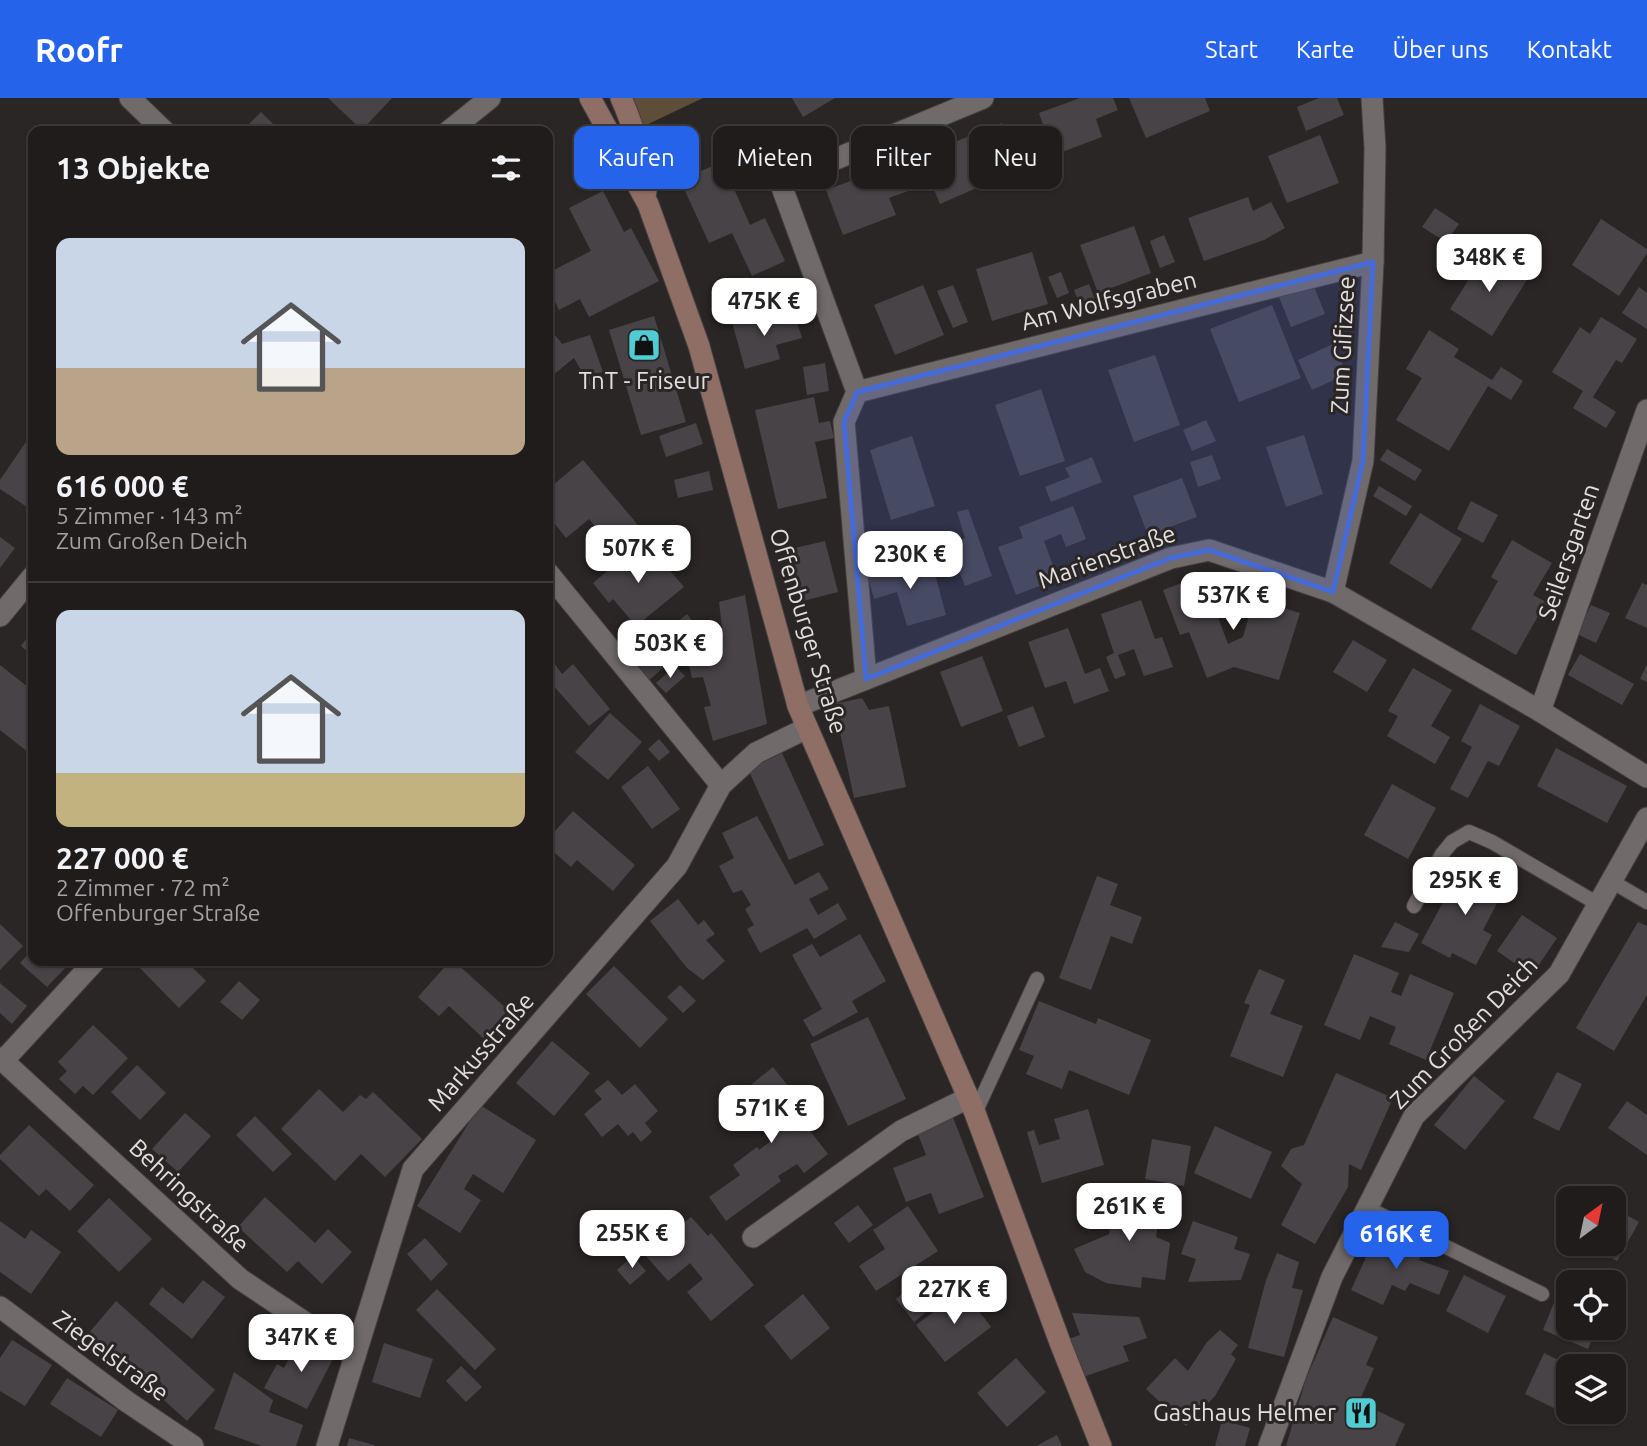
<!DOCTYPE html>
<html lang="de">
<meta charset="utf-8">
<style>
:root{--surface:#201c1c;--page:#2d2929;--text:#f1f3f6;--muted:#a2a1a3;--line:#3d3a3b;--accent:#2563eb}
body{margin:0;font-family:Ubuntu,sans-serif;background:var(--page);color:var(--text);height:100vh;display:flex;flex-direction:column;font-size:26px;white-space:nowrap}
*{box-sizing:border-box;margin:0}
p{font-size:23px;color:var(--muted)}
.icon{flex:none;width:38px;height:38px;fill:none;stroke:currentColor;stroke-width:2;stroke-linecap:round;stroke-linejoin:round}
.map{position:relative;flex:1;overflow:hidden}
.side{position:absolute;left:28px;top:28px;width:525px;height:840px;display:flex;flex-direction:column;background:var(--surface);border-radius:14px;box-shadow:0 2px 5px #0004,0 0 0 2px var(--line)}
.side>*{flex:none}
.hud{position:absolute;left:574px;top:28px;width:665px;height:63px;display:flex;gap:14px}
.needle{width:46px;rotate:33deg}
.buttons{position:absolute;left:1556px;top:1088px;display:grid;gap:14px}
.buttons a{display:grid;place-items:center;width:70px;height:70px;border-radius:14px;background:var(--surface);box-shadow:0 2px 5px #0004,0 0 0 2px var(--line);font-size:35px}
.price{position:absolute;translate:-50% -60px;padding:0 16px;border-radius:14px;background:#fff;color:#222;font-size:23px;line-height:46px;filter:drop-shadow(0 2px 4px #0008)}
.price::after{content:'';position:absolute;left:50%;top:42px;width:21px;height:16px;margin-left:-10px;background:inherit;clip-path:polygon(0 0,100% 0,50% 100%)}
.price.current{background:var(--accent);color:#fff}
ul{padding:0;list-style:none}
li{display:grid;align-content:center;gap:14px;height:371px;padding:0 28px}
li+li{border-top:2px solid var(--line)}
li span{display:grid;place-items:center;height:217px;border-radius:14px;color:#555}
li>.icon{margin-inline-start:auto}
span .icon{width:126px;height:126px;fill:#fffc;stroke-width:1}
li b{font-size:30px}
h2{display:flex;justify-content:space-between;align-items:center;height:84px;padding:0 28px;font-size:30px}
.chip{padding:0 24px;border-radius:14px;background:var(--surface);box-shadow:0 2px 5px #0004,0 0 0 2px var(--line);font-size:24px;line-height:63px}
.chip.current{background:var(--accent);color:#fff}
header{display:flex;align-items:center;gap:42px;box-sizing:border-box;height:98px;padding:0 35px;background:var(--accent);color:#fff}
header strong{font-size:33px}
nav{display:flex;gap:38px;margin-inline-start:auto;font-size:24px}
.map>svg:first-child{display:block}
.green{fill:#5d4d39}
.building{fill:#484347}
.lines{fill:none;stroke-linecap:round;stroke-linejoin:round}
.lane-casing{stroke:#464141;stroke-width:16}
.street-casing{stroke:#464141;stroke-width:23}
.secondary-casing{stroke:#464141;stroke-width:23}
.lane{stroke:#716a6b;stroke-width:14}
.street{stroke:#716a6b;stroke-width:21}
.secondary{stroke:#8f6e65;stroke-width:21}
.marked{fill:#456bd9;fill-opacity:0.2;stroke:#456bd9;stroke-width:5;stroke-linejoin:round}
.labels{text-anchor:middle;stroke-width:6;stroke-linejoin:round;paint-order:stroke}
.street-label{font-size:24px;fill:#e3dfdf;stroke:#2b2626}
.poi-label{font-size:24px;fill:#e3dfdf;stroke:#2b2626}
</style>
<header>
<strong>Roofr</strong>
<nav><a>Start</a><a>Karte</a><a>Über uns</a><a>Kontakt</a></nav>
</header>
<div class="map">
<svg width="1647" height="1348" viewBox="0 0 1647 1348">
<rect width="100%" height="100%" fill="#2b2626"/>
<path class="green" d="M632 0H703L644 28Z"/>
<g class="building">
<path d="M328 0H392L362 32Z"/>
<path d="M792 0H835L803 19Z"/>
<path d="M1080 0H1113L1118 12 1096 21 1102 39 1054 57 1039 15Z"/>
<path d="M1129 0H1205L1210 13 1146 40Z"/>
<path d="M1319 0H1337L1344 17 1306 33 1297 9Z"/>
<path d="M261 14 280 33H242Z"/>
<path d="M1002 25 1013 53 987 63 995 82 940 106 920 58Z"/>
<path d="M1320 37 1339 85 1287 105 1268 58Z"/>
<path d="M905 63 914 91 889 100 896 117 843 137 826 92Z"/>
<path d="M722 64 750 127 765 120 785 163 752 178 732 135 709 145 680 82Z"/>
<path d="M603 93 624 134 631 130 659 183 589 219 580 201 559 212 548 189V175L591 153 569 110Z"/>
<path d="M1248 99 1253 113 1271 104 1285 130 1264 142 1204 163 1188 120Z"/>
<path d="M1435 110 1459 126 1446 144 1422 129Z"/>
<path d="M1601 121 1647 151V155L1619 198 1572 167Z"/>
<path d="M1134 128 1151 175 1098 195 1080 147Z"/>
<path d="M1164 137 1175 164 1160 170 1150 143Z"/>
<path d="M1032 154 1048 206 992 223 976 171Z"/>
<path d="M1486 154 1528 180 1492 238 1450 211Z"/>
<path d="M1061 174 1069 195 1057 200 1048 179Z"/>
<path d="M1089 186 1097 207 1082 213 1074 192Z"/>
<path d="M1313 186 1325 216 1291 229 1279 199Z"/>
<path d="M923 187 944 237 895 257 874 207Z"/>
<path d="M953 187 968 224 953 230 937 193Z"/>
<path d="M1639 189 1647 195V231L1622 215Z"/>
<path d="M1272 207 1301 280 1239 304 1210 231Z"/>
<path d="M794 215 802 240 776 247 780 261 745 271 732 224 754 218 756 225Z"/>
<path d="M654 218 686 324 641 337 609 232Z"/>
<path d="M1601 219 1637 241 1622 265 1616 262 1593 299 1616 314 1606 330 1573 310 1583 293 1552 274 1580 229 1590 236Z"/>
<path d="M548 228 562 246 590 237 603 274 593 276 601 287 593 293 574 260 548 281Z"/>
<path d="M1429 232 1459 251 1454 259 1492 282 1501 269 1523 283 1511 302 1488 288 1449 353 1396 322 1422 280 1406 271Z"/>
<path d="M1333 246 1347 276 1312 292 1298 262Z"/>
<path d="M1155 257 1180 327 1134 344 1108 272Z"/>
<path d="M825 265 829 293 807 297 803 269Z"/>
<path d="M1041 291 1065 363 1020 378 995 307Z"/>
<path d="M814 299 819 325 830 323 834 340 815 344 827 400 778 411 755 312Z"/>
<path d="M1206 322 1216 343 1192 353 1183 332Z"/>
<path d="M696 325 703 346 666 359 659 338Z"/>
<path d="M1304 337 1323 396 1286 409 1266 349Z"/>
<path d="M912 338 935 408 891 422 870 352Z"/>
<path d="M26 344 33 349V400L27 409 0 391V382Z"/>
<path d="M1387 351 1422 372 1415 383 1380 362Z"/>
<path d="M1212 357 1221 381 1198 389 1190 364Z"/>
<path d="M1092 359 1102 384 1051 404 1045 389 1070 379 1065 370Z"/>
<path d="M583 362 638 427 613 449 589 421 566 440 548 417V391Z"/>
<path d="M709 373 713 392 678 400 674 382Z"/>
<path d="M1182 380 1197 419 1148 437 1133 398Z"/>
<path d="M1379 388 1412 408 1406 418 1373 398Z"/>
<path d="M1471 403 1498 417 1483 445 1457 431Z"/>
<path d="M1073 408 1086 441 1066 449 1061 436 1044 443 1058 481 1016 497 998 449 1023 440 1019 429Z"/>
<path d="M968 411 992 478 965 488 949 447 965 440 957 414Z"/>
<path d="M1420 415 1462 441 1431 491 1389 465Z"/>
<path d="M0 439 15 450 0 470Z"/>
<path d="M1512 442 1552 465 1533 497 1546 504 1516 557 1471 531 1498 483 1491 479Z"/>
<path d="M825 443 838 494 799 504 786 452Z"/>
<path d="M638 447 655 467 661 462 684 489 636 528 613 501 609 505 593 485Z"/>
<path d="M897 464 900 474 932 465 946 517 907 528 897 494 874 501 866 473Z"/>
<path d="M1202 477 1228 546 1243 539 1254 501 1300 515 1279 582 1234 569 1207 580 1189 534 1180 537 1163 492Z"/>
<path d="M1642 485 1647 487V530L1625 520Z"/>
<path d="M745 497 767 626 713 643 704 609 711 608 703 579 692 580 685 551 648 583 631 562 687 516 700 532 722 530 719 504Z"/>
<path d="M1141 502 1155 541 1162 539 1173 569 1144 578 1134 551 1118 557 1126 577 1115 581 1106 559 1114 555 1101 516Z"/>
<path d="M1591 507 1610 515 1596 545 1577 536Z"/>
<path d="M1068 530 1085 576 1100 570 1109 593 1074 606 1066 583 1045 590 1028 544Z"/>
<path d="M33 532V558L21 548Z"/>
<path d="M1353 542 1387 562 1367 594 1333 574Z"/>
<path d="M1580 556 1634 586 1622 607 1568 577Z"/>
<path d="M548 557 562 576 573 566 610 611 589 628 551 585 557 579 548 586Z"/>
<path d="M982 558 1003 613 961 629 940 574Z"/>
<path d="M1647 566V584L1640 581Z"/>
<path d="M0 567 33 593V658L0 632Z"/>
<path d="M675 568 685 578 666 595 656 585Z"/>
<path d="M1413 570 1452 592 1431 628 1450 639 1435 666 1387 638 1398 618 1388 613Z"/>
<path d="M862 600 869 612 889 608 906 689 854 700 834 606Z"/>
<path d="M1480 606 1520 628 1499 668 1488 663 1468 700 1450 691 1472 649 1461 643Z"/>
<path d="M1033 608 1045 639 1019 649 1007 618Z"/>
<path d="M610 615 642 644 608 682 575 654Z"/>
<path d="M659 641 670 654 659 663 648 651Z"/>
<path d="M1556 650 1627 688 1607 725 1537 688Z"/>
<path d="M782 655 824 747 789 762 748 671Z"/>
<path d="M648 668 680 711 652 731 621 689Z"/>
<path d="M1392 686 1436 710 1408 761 1364 737Z"/>
<path d="M573 713 635 767 613 793 577 762 571 769 548 749V741Z"/>
<path d="M757 718 795 787 819 774 829 791 809 801 818 817 838 805 847 821 814 841 807 830 760 855 747 831 754 827 745 811 751 807 742 792 733 795 719 768 734 760 722 735Z"/>
<path d="M1463 767 1505 790 1483 832 1492 837 1476 867 1452 855 1450 860 1421 845Z"/>
<path d="M1097 778 1118 786 1110 807 1142 819 1132 846 1111 838 1091 892 1059 880Z"/>
<path d="M678 801 698 827 704 822 715 836 706 842 725 863 703 882 687 870 650 823Z"/>
<path d="M1522 817 1557 840 1532 877 1497 853Z"/>
<path d="M1395 824 1419 836 1409 854 1381 849Z"/>
<path d="M1638 824 1647 828V897L1614 953 1576 930Z"/>
<path d="M0 826 23 848 0 872Z"/>
<path d="M860 836 886 883 852 903 858 914 813 939 803 922 822 911 792 857 812 846 820 859Z"/>
<path d="M33 851V863H59L66 869 47 889 20 865Z"/>
<path d="M1354 856 1399 875 1391 894 1401 898 1410 876 1454 895 1426 962 1389 946 1396 929 1370 918 1360 942 1324 927Z"/>
<path d="M137 863H186L206 883 179 910 135 865Z"/>
<path d="M450 863H454L508 912 483 940 449 908 439 918 418 899Z"/>
<path d="M614 868 668 921 640 950 586 896Z"/>
<path d="M1259 871 1285 882 1270 916 1303 928 1283 979 1230 958 1250 907 1244 905Z"/>
<path d="M239 883 260 902 242 922 220 904Z"/>
<path d="M0 885 27 908 12 926 0 915Z"/>
<path d="M680 887 696 903 683 915 667 899Z"/>
<path d="M1039 903 1096 926 1098 920 1151 942 1129 997 1069 972 1062 991 1026 976 1034 958 1019 952Z"/>
<path d="M868 919 906 1001 848 1028 810 946Z"/>
<path d="M93 927 128 960 93 997 83 988 75 996 59 981 67 973 58 964Z"/>
<path d="M552 943 590 975 554 1018 516 985Z"/>
<path d="M137 967 166 995 140 1022 111 994Z"/>
<path d="M773 969 808 1013 800 1020 828 1056 804 1075 797 1066 778 1078 781 1083 726 1123 709 1099 740 1077 733 1067 757 1049 759 1052 776 1039 741 995Z"/>
<path d="M1557 974 1582 986 1559 1033 1533 1020Z"/>
<path d="M1336 975 1393 1000 1361 1072 1349 1066 1348 1089 1315 1146 1281 1127 1302 1086 1281 1068 1291 1051 1304 1047Z"/>
<path d="M1474 978 1505 1003 1465 1052 1434 1027Z"/>
<path d="M608 982 622 997 635 986 658 1013 645 1025 652 1034 641 1044 633 1034 628 1038 618 1026 602 1039 584 1016 602 1001 594 993Z"/>
<path d="M319 991 343 1014 360 997 366 1001 373 994 422 1041 385 1079 361 1056 335 1083 281 1031Z"/>
<path d="M1627 1003 1647 1017V1057L1608 1030Z"/>
<path d="M480 1007 536 1042 503 1095 473 1076 464 1091 481 1102 460 1135 417 1108Z"/>
<path d="M1088 1011 1104 1067 1042 1085 1027 1034 1034 1032 1039 1047 1060 1041 1054 1021Z"/>
<path d="M185 1015 211 1038 178 1074 152 1051Z"/>
<path d="M952 1017 984 1099 939 1116 931 1095 906 1104 893 1070 926 1057 916 1031Z"/>
<path d="M255 1018 292 1056 273 1074 236 1037Z"/>
<path d="M29 1027 94 1087 70 1113 46 1091 39 1098 0 1061V1057Z"/>
<path d="M1215 1028 1272 1054 1251 1101 1194 1075Z"/>
<path d="M1152 1041 1191 1048 1184 1088 1145 1081Z"/>
<path d="M1116 1090 1162 1097 1156 1139 1170 1145 1165 1182 1142 1179 1141 1190 1106 1185 1085 1174 1074 1151 1109 1136Z"/>
<path d="M1580 1091 1597 1101H1575Z"/>
<path d="M265 1099 315 1145 328 1131 352 1154 322 1186 298 1163 287 1174 238 1129Z"/>
<path d="M109 1100 152 1141 119 1174 77 1133Z"/>
<path d="M858 1107 873 1127 849 1145 834 1125Z"/>
<path d="M908 1108 938 1153 876 1193 859 1168 885 1151 873 1132Z"/>
<path d="M1614 1110 1639 1124 1617 1163 1587 1146H1614Z"/>
<path d="M1568 1114V1136L1559 1131Z"/>
<path d="M691 1119 708 1138 711 1135 754 1187 711 1223 687 1194 703 1181 690 1165 668 1183 645 1157Z"/>
<path d="M0 1123 25 1141 31 1132 61 1154 31 1196 0 1174Z"/>
<path d="M1193 1123 1238 1139 1234 1151 1250 1156 1241 1182 1188 1184 1196 1161 1181 1156Z"/>
<path d="M1377 1135 1422 1155 1419 1162 1449 1173 1439 1197 1410 1185 1405 1193 1392 1187 1383 1207 1351 1192Z"/>
<path d="M425 1140 448 1166 431 1183 407 1156Z"/>
<path d="M1277 1155 1299 1164 1292 1190 1303 1192 1284 1259 1248 1250 1266 1182Z"/>
<path d="M633 1158 646 1173 630 1187 617 1172Z"/>
<path d="M1464 1177 1506 1198 1488 1235 1446 1213Z"/>
<path d="M203 1182 225 1199 192 1241 149 1206 162 1189 183 1206Z"/>
<path d="M917 1183 936 1206 914 1224 896 1201Z"/>
<path d="M437 1191 496 1251 475 1272 416 1212Z"/>
<path d="M963 1192 991 1229 945 1264 916 1227Z"/>
<path d="M803 1196 830 1230 791 1262 764 1228Z"/>
<path d="M1557 1197 1568 1202V1230H1597L1588 1251 1543 1232Z"/>
<path d="M116 1203 215 1292 187 1323 154 1293 162 1285 150 1274 142 1282 88 1236Z"/>
<path d="M1072 1215 1139 1219 1147 1240 1123 1248 1129 1263 1083 1279 1069 1241 1080 1237Z"/>
<path d="M1333 1219 1378 1239 1366 1267 1374 1270 1359 1304 1405 1326 1395 1348H1286L1306 1281Z"/>
<path d="M1220 1232 1238 1247 1231 1256 1236 1261 1215 1298 1186 1328 1146 1291 1175 1260 1188 1273 1207 1244Z"/>
<path d="M300 1239 335 1257 307 1311 264 1290 277 1266 284 1270Z"/>
<path d="M12 1242 52 1267 25 1308 0 1293V1260Z"/>
<path d="M384 1245 433 1261 420 1300 372 1284Z"/>
<path d="M1544 1255 1568 1267V1301L1562 1314 1525 1296Z"/>
<path d="M1016 1260 1046 1294 1007 1329 977 1295Z"/>
<path d="M461 1268 482 1289 466 1304 446 1283Z"/>
<path d="M234 1274 273 1302 269 1314 303 1327 296 1348H262L214 1331Z"/>
<path d="M67 1280 118 1312 101 1339 50 1306Z"/>
<path d="M1222 1322 1250 1330 1245 1348H1215Z"/>
<path d="M1057 1337 1062 1348H1036Z"/>
<path d="M349 1340 374 1347V1348H347Z"/>
</g>
<g class="lines">
<defs>
<g id="lane">
<path d="M1611 783 1647 804"/>
<path d="M1414 808 1442 756 1452 744 1469 734 1492 744 1598 806"/>
<path d="M975 1015 1037 881"/>
<path d="M1367 1110 1542 1196"/>
</g>
<g id="street">
<path d="M130 0 164 33"/>
<path d="M449 33 490 0"/>
<path d="M857 294 1373 164"/>
<path d="M548 475 721 687"/>
<path d="M1333 494 1363 363 1373 164 1375 50 1372 0"/>
<path d="M0 518 33 478"/>
<path d="M866 581 844 324 857 294 780 84 983 0"/>
<path d="M798 608 1171 460 1209 452 1333 494 1540 613 1647 679"/>
<path d="M1540 613 1647 312"/>
<path d="M0 960 240 1181 355 1258"/>
<path d="M3 963 95 863"/>
<path d="M753 1139 901 1033 968 1000"/>
<path d="M0 1209 126 1303 193 1348"/>
<path d="M327 1348 413 1071 677 768 721 687 756 655 807 630"/>
<path d="M1269 1348 1332 1179 1414 1018 1559 876 1647 720"/>
</g>
<g id="secondary">
<path d="M590 0 648 106 699 248 798 608 975 1015 1061 1247 1101 1348"/>
<path d="M621 0C634 29 643 62 646 94"/>
</g>
</defs>
<use href="#lane" class="lane-casing"/>
<use href="#street" class="street-casing"/>
<use href="#secondary" class="secondary-casing"/>
<use href="#lane" class="lane"/>
<use href="#street" class="street"/>
<use href="#secondary" class="secondary"/>
</g>
<path class="marked" d="M1373 164 1363 363 1333 494 1209 452 1171 460 866 581 844 324 857 294Z"/>
<defs>
<symbol id="shop-square" viewBox="-11 -11 22 22"><rect x="-9" y="-9" width="18" height="18" rx="4" fill="#51ccd3" stroke="#2b2626"/><path d="M-5-2.5h2.3a2.7 3.5 0 0 1 5.4 0H5L5.5 6h-11ZM-1.5-2.5h3a1.5 2.3 0 0 0-3 0Z" fill="#111"/></symbol>
<symbol id="restaurant-square" viewBox="-11 -11 22 22"><rect x="-9" y="-9" width="18" height="18" rx="4" fill="#51ccd3" stroke="#2b2626"/><path d="M-5-6h1v4h1v-4h1v4h1v-4h1v5L-1.5 .5V6h-2V.5L-5-1ZM5-6V6H3V1.5H1.5Q1.5-4 5-6Z" fill="#111"/></symbol>
</defs>
<g fill-rule="evenodd">
<use href="#shop-square" x="625" y="228" width="38" height="38"/>
<use href="#restaurant-square" x="1342" y="1296" width="38" height="38"/>
</g>
<g class="labels">
<g class="street-label">
<text transform="translate(1109 203) rotate(-14)" y="8">Am Wolfsgraben</text>
<text transform="translate(1343 247) rotate(-87)" y="8">Zum Gifizsee</text>
<text transform="translate(1569 454) rotate(-71)" y="8">Seilersgarten</text>
<text transform="translate(1107 459) rotate(-20)" y="8">Marienstraße</text>
<text transform="translate(808 533) rotate(73)" y="8">Offenburger Straße</text>
<text transform="translate(1464 935) rotate(-46)" y="8">Zum Großen Deich</text>
<text transform="translate(481 954) rotate(-49)" y="8">Markusstraße</text>
<text transform="translate(189 1098) rotate(43)" y="8">Behringstraße</text>
<text transform="translate(111 1258) rotate(36)" y="8">Ziegelstraße</text>
</g>
<g class="poi-label">
<text x="644" y="291">TnT - Friseur</text>
<text x="1336" y="1323" text-anchor="end">Gasthaus Helmer</text>
</g>
</g>
</svg>
<div class="buttons">
<a><svg class="needle" viewBox="-14 -14 28 28"><path d="M0-13l5 13h-10z" fill="#e53935"/><path d="M0 13l5-13h-10z" fill="#a2a1a3"/></svg></a>
<a><svg class="icon" aria-label="locate" viewBox="0 0 24 24"><circle cx="12" cy="12" r="6"/><path d="M12 2v4M12 18v4M2 12h4M18 12h4"/></svg></a>
<a><svg class="icon" aria-label="layers" viewBox="0 0 24 24"><path d="M12 4l9 5-9 5-9-5zM3 14l9 5 9-5"/></svg></a>
</div>
<b class="price" style="left:1489px;top:196px">348K €</b>
<b class="price" style="left:764px;top:240px">475K €</b>
<b class="price" style="left:638px;top:487px">507K €</b>
<b class="price" style="left:910px;top:493px">230K €</b>
<b class="price" style="left:1233px;top:534px">537K €</b>
<b class="price" style="left:670px;top:582px">503K €</b>
<b class="price" style="left:1465px;top:819px">295K €</b>
<b class="price" style="left:771px;top:1047px">571K €</b>
<b class="price" style="left:1129px;top:1145px">261K €</b>
<b class="price" style="left:632px;top:1172px">255K €</b>
<b class="price current" style="left:1396px;top:1173px">616K €</b>
<b class="price" style="left:954px;top:1228px">227K €</b>
<b class="price" style="left:301px;top:1276px">347K €</b>
<div class="hud">
<a class="chip current">Kaufen</a>
<a class="chip">Mieten</a>
<a class="chip">Filter</a>
<a class="chip">Neu</a>
</div>
<section class="side">
<h2>13 Objekte<svg class="icon" aria-label="filters" viewBox="0 0 24 24"><path d="M4 7h16M4 17h16"/><circle cx="9" cy="7" r="2"/><circle cx="15" cy="17" r="2"/></svg></h2>
<ul>
<li><span style="background:linear-gradient(#c9d6e8 60%,#b9a48a 0)"><svg class="icon" aria-label="home" viewBox="0 0 24 24"><path d="M3 11l9-7 9 7M6 9v11h12V9"/></svg></span><div><b>616 000 €</b><p>5 Zimmer · 143 m²</p><p>Zum Großen Deich</p></div></li>
<li><span style="background:linear-gradient(#c9d6e8 75%,#c2b280 0)"><svg class="icon" aria-label="home" viewBox="0 0 24 24"><path d="M3 11l9-7 9 7M6 9v11h12V9"/></svg></span><div><b>227 000 €</b><p>2 Zimmer · 72 m²</p><p>Offenburger Straße</p></div></li>
</ul>
</section>
</div>
